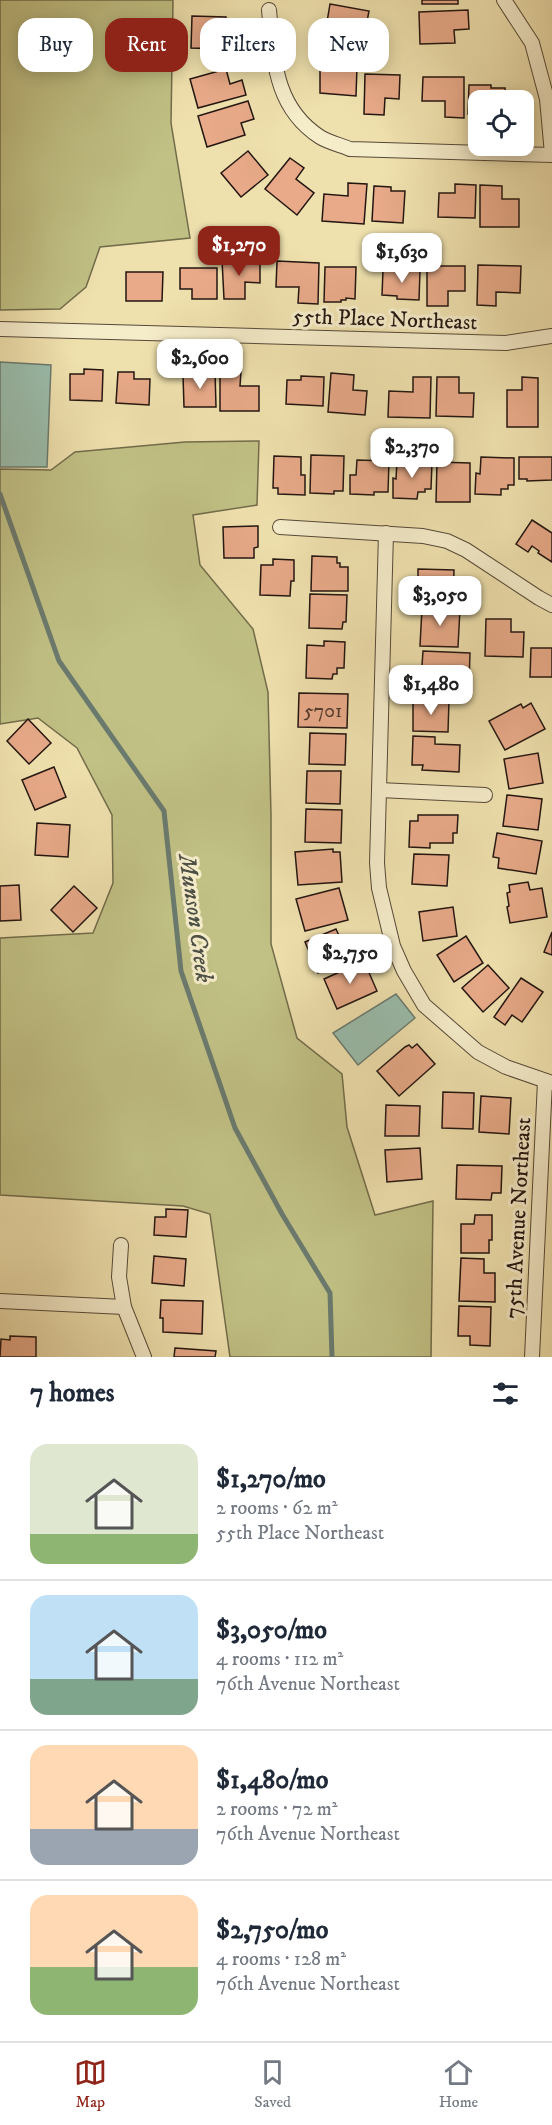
<!DOCTYPE html>
<meta charset="utf-8">
<style>
:root{--surface:#fff;--page:#f2f2f3;--text:#1f2937;--muted:#747a83;--line:#e0e1e3;--accent:#8f2418}
body{margin:0;font-family:"IM FELL DW Pica",serif;background:var(--page);color:var(--text);height:100vh;display:flex;flex-direction:column;font-size:22px;white-space:nowrap}
*{box-sizing:border-box;margin:0}
p{font-size:20px;color:var(--muted)}
.icon{flex:none;width:33px;height:33px;fill:none;stroke:currentColor;stroke-width:2;stroke-linecap:round;stroke-linejoin:round}
.map{position:relative;height:1357px;overflow:hidden}
.sheet{display:flex;flex-direction:column;background:var(--surface);flex:1}
.sheet>*{flex:none}
.top-card{position:absolute;left:18px;top:18px;width:516px;height:54px;display:flex;gap:12px}
.buttons{position:absolute;left:468px;top:90px;display:grid;gap:12px}
.buttons a{display:grid;place-items:center;width:66px;height:66px;border-radius:12px;background:var(--surface);box-shadow:0 3px 15px #0003;font-size:30px}
.price{position:absolute;translate:-50% -51px;padding:0 14px;border-radius:12px;background:#fff;color:#222;font-size:20px;line-height:39px;filter:drop-shadow(0 2px 3px #0008)}
.price::after{content:'';position:absolute;left:50%;top:36px;width:18px;height:14px;margin-left:-9px;background:inherit;clip-path:polygon(0 0,100% 0,50% 100%)}
.price.on{background:var(--accent);color:#fff}
ul{padding:0;list-style:none}
li{display:flex;align-items:center;gap:18px;height:150px;padding:0 30px}
li+li{border-top:2px solid var(--line)}
li span{display:grid;place-items:center;flex:none;width:168px;height:120px;border-radius:18px;color:#555}
li>.icon{margin-inline-start:auto}
span .icon{width:72px;height:72px;fill:#fffc;stroke-width:1}
li b{font-size:26px}
h2{display:flex;justify-content:space-between;align-items:center;height:72px;padding:0 30px;font-size:26px}
.pill{padding:0 21px;border-radius:18px;background:var(--surface);box-shadow:0 3px 15px #0003;font-size:21px;line-height:54px}
.pill.on{background:var(--accent);color:#fff}
.menu{display:flex;justify-content:space-around;align-items:center;height:84px;border-top:2px solid var(--line);background:var(--surface);font-size:16px;color:var(--muted)}
.menu a{display:grid;justify-items:center;gap:3px}
.menu .on{color:var(--accent)}
.map>svg:first-child{display:block}
.green{fill:#c1c185;stroke:#726c4b;stroke-width:1.5}
.water{fill:#9abdac;stroke:#6a7a6e;stroke-width:1.5}
.lines{fill:none;stroke-linecap:round;stroke-linejoin:round}
.stream{stroke:#6a7a6e;stroke-width:5}
.building{fill:#e8aa89;stroke:#231611;stroke-width:1.5}
.minor-casing{stroke:#564938;stroke-width:16}
.minor{stroke:#f5ecca;stroke-width:14}
.labels{text-anchor:middle;stroke-width:6;stroke-linejoin:round;paint-order:stroke}
.number-label{font-size:20px;fill:#543b2f}
.street-label{font-size:22px;fill:#231611;stroke:#f5ecca}
.water-label{font-size:24px;font-style:italic;fill:#4d5047;stroke:#f5ecca}
</style>
<div class="map">
<svg width="552" height="1357" viewBox="0 0 552 1357">
<rect width="100%" height="100%" fill="#efe1ae"/>
<filter id="stains"><feTurbulence type="fractalNoise" baseFrequency=".00333" numOctaves="4"/><feColorMatrix values="0 0 0 0 .2 0 0 0 0 .09 0 0 0 0 .02 0 0 0 .5 -.17"/></filter>
<radialGradient id="worn" r=".72"><stop offset=".6" stop-color="#630" stop-opacity="0"/><stop offset="1" stop-color="#630" stop-opacity=".3"/></radialGradient>
<g class="green">
<path d="M0 0H173L171 123 190 238 100 247 86 287 60 309 0 310Z"/>
<path d="M259 441 257 505 193 515 200 565 253 629 268 692 271 815V944L297 1038 342 1074 347 1127 375 1215 433 1201 431 1357H230L210 1214 183 1206 0 1195V938L93 933 113 883 112 815 77 748 38 718 0 724V469L51 470 75 452 185 442Z"/>
</g>
<g class="water">
<path d="M0 362 51 365 47 467H0Z"/>
<path d="M396 994 415 1018 358 1065 333 1033Z"/>
</g>
<g class="lines">
<path class="stream" d="M0 494 59 661 164 811 181 971 235 1128 282 1214 330 1293 332 1357"/>
</g>
<g class="building">
<rect x="422" y="0" width="36" height="4"/>
<path d="M330 4 369 11 362 48 340 43 342 31 326 28Z"/>
<path d="M468 10 469 29 454 30 455 43 420 44 419 12Z"/>
<path d="M192 16 226 17 225 49 191 48Z"/>
<path d="M320 67H357L356 96 320 93Z"/>
<path d="M226 69 230 84 242 80 246 95 198 108 190 79Z"/>
<path d="M365 74 400 75 399 99 385 98 384 115 364 114Z"/>
<path d="M423 77H464V118L445 117V101H422Z"/>
<path d="M469 85H491V88H505V100H478V114H468Z"/>
<path d="M248 101 254 119 241 123 245 135 207 147 198 116Z"/>
<path d="M248 151 268 175 241 197 221 173Z"/>
<path d="M290 158 304 168 296 179 314 193 297 215 265 189Z"/>
<path d="M348 183 367 184 364 224 322 221 324 194 348 196Z"/>
<path d="M455 184 476 185 475 218 438 217 439 193H455Z"/>
<path d="M480 185 502 186V199H519V227H480Z"/>
<path d="M374 186 391 187V191H405L403 223 372 221Z"/>
<path d="M222 260H260V283L245 282V299H224Z"/>
<path d="M277 261 319 263 318 304 298 303 299 287H276Z"/>
<path d="M478 265 521 266 520 293 496 292V306L477 305Z"/>
<path d="M427 266H465V291H448V306H427Z"/>
<path d="M325 267H356L355 299 346 298V300H341V302H324Z"/>
<path d="M180 268H217V299H192V289H180Z"/>
<path d="M383 270 420 271 419 300 397 299V296L382 295Z"/>
<path d="M126 272H163L162 301H126Z"/>
<path d="M84 369 103 370 102 401 70 400V374H84Z"/>
<path d="M196 371H215L216 407H184L183 375H196Z"/>
<path d="M220 371H241L240 386H259V411H220Z"/>
<path d="M118 372H134V379H150L149 405 116 403Z"/>
<path d="M331 373 354 375 353 390 367 391 365 415 328 412Z"/>
<path d="M301 376 324 377 323 406 286 404 287 380H301Z"/>
<path d="M413 377H431L430 418 388 417 389 391 413 392Z"/>
<path d="M437 377H459V393H474L473 417 436 416Z"/>
<path d="M522 377 538 378V427H507V390H522Z"/>
<path d="M311 455 344 456 343 491H334V494L310 493Z"/>
<path d="M274 456 301 457V475H305V495L278 494V488H273Z"/>
<path d="M481 457 514 458V485H508V489H501V495L475 494 476 473 480 474Z"/>
<path d="M519 457H552V480L527 481V479H519Z"/>
<path d="M357 460 389 461 388 492H374V495L350 494V475H356Z"/>
<path d="M397 461 432 462 431 489H425V492H418L417 499 393 498V478L396 479Z"/>
<path d="M437 462 470 463V502H436Z"/>
<path d="M532 520 552 533V562L538 553 539 551 532 546 528 552 516 544Z"/>
<path d="M258 526V547L254 548V558H224L223 527Z"/>
<path d="M312 556 337 557V563H340V567H348V591H311Z"/>
<path d="M273 559 294 560V581H291L290 596 260 595 261 565H273Z"/>
<path d="M418 569 454 570 453 601 418 600Z"/>
<path d="M310 594 347 595 346 622H343L342 629 309 628Z"/>
<path d="M422 608 460 609 458 647 420 646Z"/>
<path d="M486 619H511V632H524L523 657 485 656Z"/>
<path d="M324 641 345 642 344 668H337V674H333L332 679 306 678 307 645 324 646Z"/>
<path d="M531 648H552V677H530Z"/>
<path d="M423 651 470 653 469 683 460 682 459 691 432 689V684H428L429 681 421 680Z"/>
<path d="M299 693 348 694 347 728 298 727Z"/>
<path d="M413 700H449L448 732 413 731Z"/>
<path d="M531 703 545 729 505 750 489 721 521 704 523 708Z"/>
<path d="M28 719 51 743 29 764 7 741Z"/>
<path d="M310 733 346 734 345 765 309 764Z"/>
<path d="M413 736 435 737V744L460 745 459 772 422 770 423 765H412Z"/>
<path d="M538 753 543 783 509 789 504 759Z"/>
<path d="M54 767 66 797 35 810 22 780Z"/>
<path d="M307 771H341L340 804 306 803Z"/>
<path d="M507 795 542 799 538 830 503 826Z"/>
<path d="M306 809 342 810 341 843 305 842Z"/>
<path d="M418 815H458L457 833H453V843H430V848L409 847 410 821H418Z"/>
<path d="M37 823 70 825 68 857 35 855Z"/>
<path d="M497 833 542 841 536 874 498 868 499 858 493 857Z"/>
<path d="M333 849V852H340L342 882 298 885 295 852Z"/>
<path d="M414 854 449 855 447 886 412 884Z"/>
<path d="M528 882 530 890 542 888 547 917 510 923 507 907 509 906 507 893 510 892 509 885Z"/>
<path d="M19 885 21 920 0 921V886Z"/>
<path d="M74 886 97 908 73 932 51 910Z"/>
<path d="M339 888 348 920 305 931 296 899Z"/>
<path d="M453 907 457 936 423 941 419 912Z"/>
<path d="M336 929 341 940 351 935 360 956 318 973 305 942Z"/>
<path d="M552 932V955L544 952Z"/>
<path d="M466 936 483 963 454 982 437 955Z"/>
<path d="M364 961 377 991 337 1009 324 979Z"/>
<path d="M488 965 509 988 483 1012 462 988Z"/>
<path d="M521 978 543 992 522 1022 512 1015 505 1025 494 1017Z"/>
<path d="M417 1044 435 1064 399 1096 377 1071 405 1047 409 1045 412 1048Z"/>
<path d="M443 1092 474 1093 473 1129 442 1128Z"/>
<path d="M481 1096 511 1098 509 1134 479 1132Z"/>
<path d="M386 1105 420 1106 419 1136H385Z"/>
<path d="M420 1148 422 1179 387 1182 385 1150Z"/>
<path d="M457 1165 502 1166 501 1193H492L491 1200 456 1199Z"/>
<path d="M166 1209 188 1210 186 1237 154 1235 155 1217H166Z"/>
<path d="M475 1215H492V1240H489V1253H461V1224H474Z"/>
<path d="M154 1256 186 1259 184 1286 152 1283Z"/>
<path d="M461 1258 484 1259V1273H495V1302L459 1301Z"/>
<path d="M161 1300 203 1301 202 1334 163 1332V1318H160Z"/>
<path d="M459 1306 491 1307 490 1346 470 1345V1336H458Z"/>
<path d="M10 1336 36 1337V1357H0L1 1339 10 1340Z"/>
<path d="M175 1348 216 1351 215 1357H174Z"/>
</g>
<g class="lines">
<defs>
<g id="minor">
<path d="M504 0 532 43 547 99 552 154"/>
<path d="M269 10C274 59 274 107 320 137 328 142 340 145 350 149L552 155"/>
<path d="M0 329 506 343 552 336"/>
<path d="M280 527 423 536 447 541 466 550 539 598 552 605"/>
<path d="M386 533 377 863 379 888 393 946 404 971 424 1005 478 1052 506 1067 552 1083"/>
<path d="M379 790 485 795"/>
<path d="M121 1245 119 1277 124 1307 144 1357"/>
<path d="M0 1301 124 1307"/>
<path d="M532 1357 545 1081"/>
</g>
</defs>
<use href="#minor" class="minor-casing"/>
<use href="#minor" class="minor"/>
</g>
<g class="labels">
<g class="number-label">
<text x="323" y="717">5701</text>
</g>
<g class="street-label">
<text transform="translate(385 318) rotate(2)" y="8">55th Place Northeast</text>
<text transform="translate(517 1218) rotate(-87)" y="8">75th Avenue Northeast</text>
</g>
<g class="water-label">
<text transform="translate(196 918) rotate(82)" y="8">Munson Creek</text>
</g>
</g>
<rect width="100%" height="100%" filter="url(#stains)"/>
<rect width="100%" height="100%" fill="url(#worn)"/>
</svg>
<div class="buttons">
<a><svg class="icon" aria-label="locate" viewBox="0 0 24 24"><circle cx="12" cy="12" r="6"/><path d="M12 2v4M12 18v4M2 12h4M18 12h4"/></svg></a>
</div>
<b class="price on" style="left:239px;top:277px">$1,270</b>
<b class="price" style="left:402px;top:284px">$1,630</b>
<b class="price" style="left:200px;top:390px">$2,600</b>
<b class="price" style="left:412px;top:479px">$2,370</b>
<b class="price" style="left:440px;top:627px">$3,050</b>
<b class="price" style="left:431px;top:716px">$1,480</b>
<b class="price" style="left:350px;top:985px">$2,750</b>
<div class="top-card">
<a class="pill">Buy</a>
<a class="pill on">Rent</a>
<a class="pill">Filters</a>
<a class="pill">New</a>
</div>
</div>
<section class="sheet">
<h2>7 homes<svg class="icon" aria-label="filters" viewBox="0 0 24 24"><path d="M4 7h16M4 17h16"/><circle cx="9" cy="7" r="2"/><circle cx="15" cy="17" r="2"/></svg></h2>
<ul>
<li><span style="background:linear-gradient(#dfe7d0 75%,#8fb573 0)"><svg class="icon" aria-label="home" viewBox="0 0 24 24"><path d="M3 11l9-7 9 7M6 9v11h12V9"/></svg></span><div><b>$1,270/mo</b><p>2 rooms · 62 m²</p><p>55th Place Northeast</p></div></li>
<li><span style="background:linear-gradient(#bfe0f5 70%,#7fa58c 0)"><svg class="icon" aria-label="home" viewBox="0 0 24 24"><path d="M3 11l9-7 9 7M6 9v11h12V9"/></svg></span><div><b>$3,050/mo</b><p>4 rooms · 112 m²</p><p>76th Avenue Northeast</p></div></li>
<li><span style="background:linear-gradient(#ffd9b3 70%,#9aa5b1 0)"><svg class="icon" aria-label="home" viewBox="0 0 24 24"><path d="M3 11l9-7 9 7M6 9v11h12V9"/></svg></span><div><b>$1,480/mo</b><p>2 rooms · 72 m²</p><p>76th Avenue Northeast</p></div></li>
<li><span style="background:linear-gradient(#ffd9b3 60%,#8fb573 0)"><svg class="icon" aria-label="home" viewBox="0 0 24 24"><path d="M3 11l9-7 9 7M6 9v11h12V9"/></svg></span><div><b>$2,750/mo</b><p>4 rooms · 128 m²</p><p>76th Avenue Northeast</p></div></li>
</ul>
</section>
<nav class="menu">
<a class="on"><svg class="icon" aria-label="map" viewBox="0 0 24 24"><path d="M3 6l6-2 6 2 6-2v14l-6 2-6-2-6 2zM9 4v14M15 6v14"/></svg>Map</a>
<a><svg class="icon" aria-label="saved" viewBox="0 0 24 24"><path d="M7 4h10v16l-5-4-5 4z"/></svg>Saved</a>
<a><svg class="icon" aria-label="home" viewBox="0 0 24 24"><path d="M3 11l9-7 9 7M6 9v11h12V9"/></svg>Home</a>
</nav>
